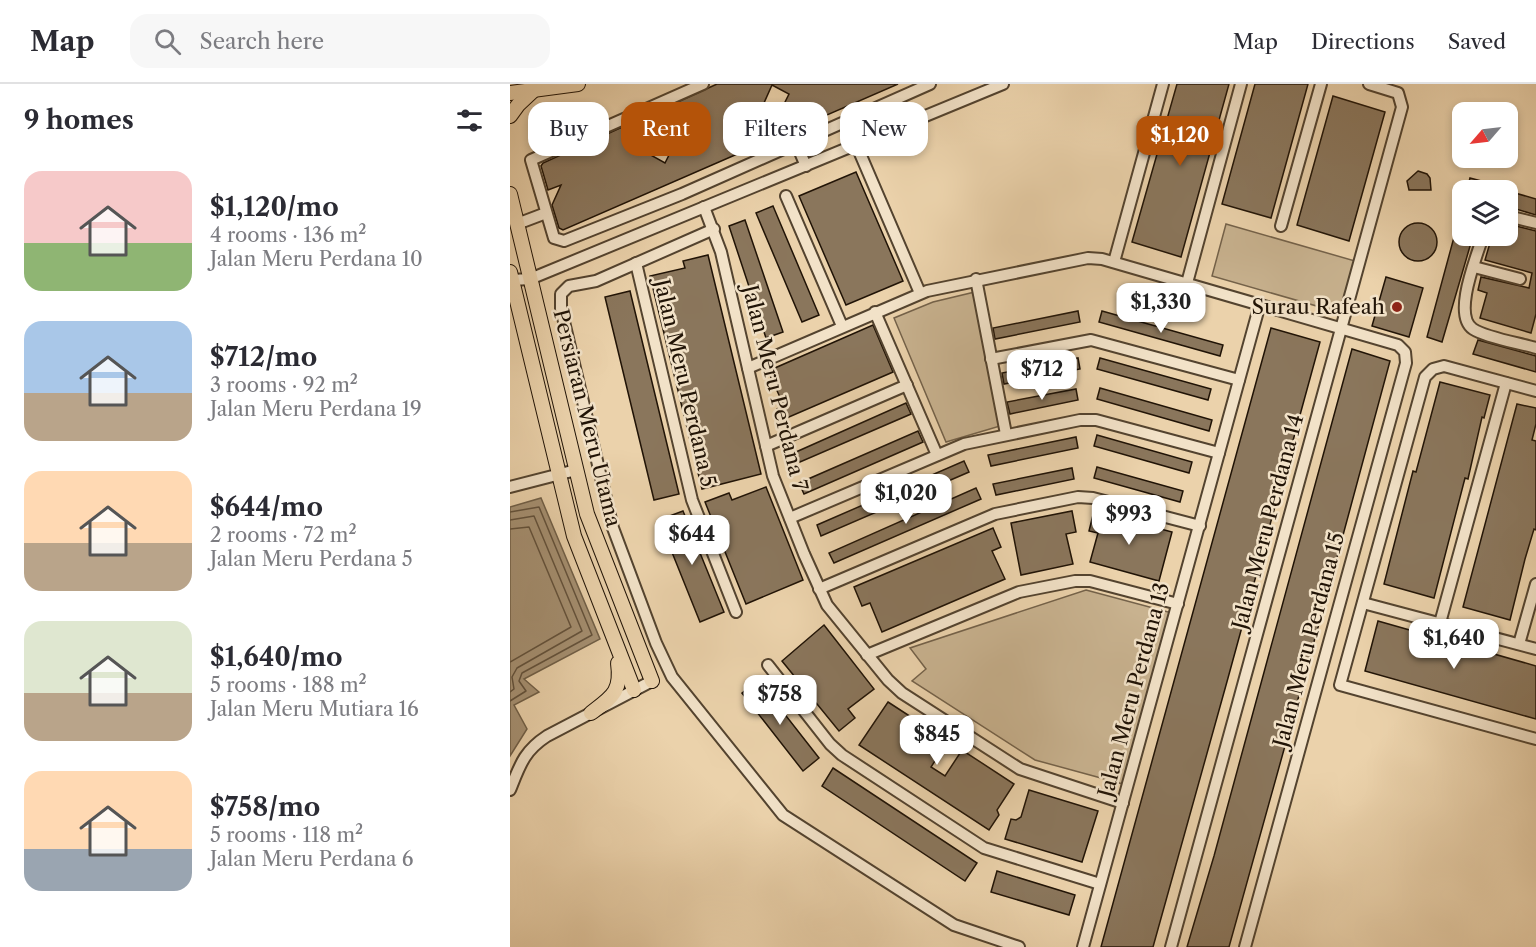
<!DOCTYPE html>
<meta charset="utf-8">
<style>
:root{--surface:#fff;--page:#f7f7f7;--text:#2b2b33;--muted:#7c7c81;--line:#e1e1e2;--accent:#b45309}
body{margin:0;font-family:"Libre Caslon Text",serif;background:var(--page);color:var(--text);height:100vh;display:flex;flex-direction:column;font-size:22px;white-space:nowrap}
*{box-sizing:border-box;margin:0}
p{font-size:20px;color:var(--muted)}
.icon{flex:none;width:33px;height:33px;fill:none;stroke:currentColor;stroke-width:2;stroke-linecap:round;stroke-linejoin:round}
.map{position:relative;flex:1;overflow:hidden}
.sheet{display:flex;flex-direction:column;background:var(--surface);width:510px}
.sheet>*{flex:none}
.top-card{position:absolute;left:18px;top:18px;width:570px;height:54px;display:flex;gap:12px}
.needle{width:39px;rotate:242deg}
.fabs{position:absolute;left:942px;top:18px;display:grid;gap:12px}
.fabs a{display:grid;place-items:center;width:66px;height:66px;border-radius:12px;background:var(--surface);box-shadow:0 3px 9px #0003;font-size:30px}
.price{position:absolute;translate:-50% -51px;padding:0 14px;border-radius:12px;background:#fff;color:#222;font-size:20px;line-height:39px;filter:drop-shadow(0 2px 3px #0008)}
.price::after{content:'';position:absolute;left:50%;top:36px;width:18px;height:14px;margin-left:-9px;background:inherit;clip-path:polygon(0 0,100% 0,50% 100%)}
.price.current{background:var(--accent);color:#fff}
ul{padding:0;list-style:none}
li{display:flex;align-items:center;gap:18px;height:150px;padding:0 24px}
li span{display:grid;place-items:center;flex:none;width:168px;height:120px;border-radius:18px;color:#555}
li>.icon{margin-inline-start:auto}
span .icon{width:72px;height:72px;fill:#fffc;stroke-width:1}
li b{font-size:26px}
h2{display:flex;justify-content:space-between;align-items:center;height:72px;padding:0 24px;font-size:26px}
.chip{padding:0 21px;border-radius:18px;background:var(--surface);box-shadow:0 3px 9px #0003;font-size:21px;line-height:54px}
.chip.current{background:var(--accent);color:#fff}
header{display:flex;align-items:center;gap:36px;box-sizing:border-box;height:84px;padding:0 30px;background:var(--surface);border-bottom:2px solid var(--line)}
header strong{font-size:28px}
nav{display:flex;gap:33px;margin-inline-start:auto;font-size:21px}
.search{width:420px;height:54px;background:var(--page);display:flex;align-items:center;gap:15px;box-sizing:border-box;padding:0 21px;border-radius:18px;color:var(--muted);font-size:22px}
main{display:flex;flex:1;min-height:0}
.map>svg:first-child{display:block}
.green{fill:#c8b28f;stroke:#74624a;stroke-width:1.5}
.water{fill:#a69173;stroke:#705f47;stroke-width:1.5}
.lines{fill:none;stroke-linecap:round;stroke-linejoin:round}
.shore{stroke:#63523c;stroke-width:1.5}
.building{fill:#8a765c;stroke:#201306;stroke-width:1.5;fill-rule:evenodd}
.minor-casing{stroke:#53432f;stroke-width:14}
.major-casing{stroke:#201306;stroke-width:16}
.minor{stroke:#f2e2c8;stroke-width:10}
.major{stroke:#ebd2ab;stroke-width:14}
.poi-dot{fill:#8f2418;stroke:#f2e2c8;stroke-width:2}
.labels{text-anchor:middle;stroke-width:5;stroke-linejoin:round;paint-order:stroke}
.poi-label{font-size:21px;fill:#201306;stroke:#f2e2c8;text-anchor:end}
.street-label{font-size:21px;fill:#201306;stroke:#f2e2c8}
</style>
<header>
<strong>Map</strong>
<div class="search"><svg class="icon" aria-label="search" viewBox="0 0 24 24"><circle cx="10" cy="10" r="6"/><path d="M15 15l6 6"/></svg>Search here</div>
<nav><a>Map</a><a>Directions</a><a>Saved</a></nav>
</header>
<main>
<section class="sheet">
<h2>9 homes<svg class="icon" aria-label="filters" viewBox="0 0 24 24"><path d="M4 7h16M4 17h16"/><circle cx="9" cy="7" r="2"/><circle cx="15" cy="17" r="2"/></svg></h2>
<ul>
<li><span style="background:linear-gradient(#f6c9c9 60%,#8fb573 0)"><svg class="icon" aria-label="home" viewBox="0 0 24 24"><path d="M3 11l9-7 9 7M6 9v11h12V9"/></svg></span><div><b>$1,120/mo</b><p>4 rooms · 136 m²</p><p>Jalan Meru Perdana 10</p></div></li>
<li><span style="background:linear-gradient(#a9c7e8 60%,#b9a48a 0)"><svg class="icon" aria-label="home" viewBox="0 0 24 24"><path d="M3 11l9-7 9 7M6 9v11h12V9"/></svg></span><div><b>$712/mo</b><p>3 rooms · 92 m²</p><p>Jalan Meru Perdana 19</p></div></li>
<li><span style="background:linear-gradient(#ffd9b3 60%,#b9a48a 0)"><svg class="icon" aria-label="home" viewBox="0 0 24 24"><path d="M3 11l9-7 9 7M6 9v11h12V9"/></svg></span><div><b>$644/mo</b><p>2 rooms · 72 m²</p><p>Jalan Meru Perdana 5</p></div></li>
<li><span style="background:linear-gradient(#dfe7d0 60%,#b9a48a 0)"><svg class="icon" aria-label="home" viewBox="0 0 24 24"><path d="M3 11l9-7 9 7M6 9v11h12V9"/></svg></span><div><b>$1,640/mo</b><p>5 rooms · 188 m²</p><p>Jalan Meru Mutiara 16</p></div></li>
<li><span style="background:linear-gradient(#ffd9b3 65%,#9aa5b1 0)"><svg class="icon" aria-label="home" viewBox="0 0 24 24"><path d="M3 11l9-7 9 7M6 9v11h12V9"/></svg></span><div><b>$758/mo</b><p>5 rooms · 118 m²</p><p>Jalan Meru Perdana 6</p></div></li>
</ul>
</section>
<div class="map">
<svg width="1026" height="863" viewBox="0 0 1026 863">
<rect width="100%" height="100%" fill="#ebd2ab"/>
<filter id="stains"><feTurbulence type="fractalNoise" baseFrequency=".00333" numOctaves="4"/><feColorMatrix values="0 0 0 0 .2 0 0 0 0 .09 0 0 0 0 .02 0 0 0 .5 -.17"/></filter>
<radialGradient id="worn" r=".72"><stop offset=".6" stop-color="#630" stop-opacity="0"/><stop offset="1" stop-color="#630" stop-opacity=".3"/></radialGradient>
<g class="green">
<path d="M716 140 845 177 831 229 702 192Z"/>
<path d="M469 207 490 342 436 358 384 234 423 218Z"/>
<path d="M576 506 662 529 613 700 525 676 402 597 416 585 400 564Z"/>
</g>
<path class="water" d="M31 414 90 555 14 595 29 608 4 621 17 645 0 672V423Z"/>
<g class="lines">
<g class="shore">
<path d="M0 428 29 423 82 551 12 589 9 597 16 607 0 617"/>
<path d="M0 436 24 432 72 547 7 584 2 593 4 605 0 608"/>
<path d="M0 445 19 443 61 543 0 578"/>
</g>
</g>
<g class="building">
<path d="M207 0H388L53 146 49 144 42 121 51 101 38 106 31 82 33 79ZM262 1 279 10 270 28 254 19ZM146 49 165 59 155 79 137 69Z"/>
<path d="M667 0H719L671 173 622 158Z"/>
<path d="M745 0H798L761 134 712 120Z"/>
<path d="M823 12 875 28 839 157 787 141Z"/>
<path d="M908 87 917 90 920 94 921 106H899L897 97Z"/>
<path d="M346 88 393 197 336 221 289 112Z"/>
<path d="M960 94 998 104 997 106H957Z"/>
<path d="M998 107 1026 115V131L1006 125 1007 122 998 120Z"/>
<path d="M263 122 309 231 292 238 246 129Z"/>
<path d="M950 131H952V152H963L932 258 917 253Z"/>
<path d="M235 136 273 248 256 254 219 142Z"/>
<circle cx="908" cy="158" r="19"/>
<path d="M998 140 1026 147V230L1021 249 970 234 977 209 968 206 971 193 1019 204 1022 189 975 176 982 152H998Z"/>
<path d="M198 171 251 390 192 405 140 192 175 184 173 177Z"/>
<path d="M876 193 913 204 899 253 862 242Z"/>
<path d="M120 207 169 410 144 416 95 213Z"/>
<path d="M568 227 570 238 485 255 483 244Z"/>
<path d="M592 227 713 261 710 272 589 238Z"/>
<path d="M363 241 383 288 272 336 267 325 274 322 258 287Z"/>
<path d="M761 244 810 258 718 594 643 863H591Z"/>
<path d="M968 256 1026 272V288L963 270Z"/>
<path d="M842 265 880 277 812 529 719 863H677L704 772Z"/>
<path d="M568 274 570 285 494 300 492 289Z"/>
<path d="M590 274 701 305 698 316 587 285Z"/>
<path d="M930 298 980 311 974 334 972 333 958 395 955 394 924 514 874 500 903 387 906 388Z"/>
<path d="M590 304 702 336 699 347 587 315Z"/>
<path d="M566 305 568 316 500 330 497 318Z"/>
<path d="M396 319 401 330 290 378 286 368Z"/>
<path d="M1007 320 1026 324V340L1022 356 1026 357V446L1024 445 1015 475 1000 536 953 523Z"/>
<path d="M408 347 413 358 294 410 289 399Z"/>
<path d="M587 351 682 378 679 389 584 362Z"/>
<path d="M566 353 568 364 481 382 478 371Z"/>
<path d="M454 377 459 388 311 452 307 441Z"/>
<path d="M587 383 673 407 670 418 584 394Z"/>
<path d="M562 384 564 395 486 411 483 400Z"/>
<path d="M256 403 293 496 236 520 195 418 219 409 222 416Z"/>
<path d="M466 404 471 415 324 479 319 469Z"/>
<path d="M173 427 214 528 190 538 149 436Z"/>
<path d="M562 427 566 448 556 450 563 480 511 491 501 439Z"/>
<path d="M584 427 662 448 649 497 580 478 588 449 579 447Z"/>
<path d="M483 444 491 463 482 467 495 495 372 548 360 519 352 522 344 503Z"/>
<path d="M868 537 1026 582V635L855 587Z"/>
<path d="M314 541 364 605 338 625 345 634 329 647 272 577Z"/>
<path d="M248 596 309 674 293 687 232 609Z"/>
<path d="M378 618 438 657 421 683 435 692 452 666 504 700 487 726 489 731 479 746 349 661Z"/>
<path d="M323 684 467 779 455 797 312 702Z"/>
<path d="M519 706 588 727 572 778 495 755 501 735 506 736 511 733Z"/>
<path d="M487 787 565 811 559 831 481 808Z"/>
</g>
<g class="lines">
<defs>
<g id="minor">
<path d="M193 0 21 76 44 154 54 157 172 110 420 0"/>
<path d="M286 59 296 82"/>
<path d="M346 60 410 209"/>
<path d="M276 112 332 242"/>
<path d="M194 123 211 168 263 392 294 470 317 521 378 596 392 609 510 685 613 719"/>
<path d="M998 132 1026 139"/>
<path d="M7 140 36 129"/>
<path d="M771 142 811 0"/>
<path d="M204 145 86 197 59 202 51 210V225L103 444 146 559 162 593 273 731 444 841 509 863"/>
<path d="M973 152C967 172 942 231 963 245 977 254 1009 259 1026 264"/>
<path d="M604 178 653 0"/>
<path d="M126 179 182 416 226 528"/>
<path d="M964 183 1010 195"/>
<path d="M466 195 496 350"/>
<path d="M2 196 20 195 493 0"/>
<path d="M677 199 731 0"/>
<path d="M365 228 427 371"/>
<path d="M481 275 581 256 729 296"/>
<path d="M238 284 417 207 578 174 592 175 888 261 895 268 896 279 735 863"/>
<path d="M1026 307 934 282 923 285 915 293 830 601 1026 655"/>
<path d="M256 362 397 301"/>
<path d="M0 403 66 386"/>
<path d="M280 434 454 360 570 336H586L709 369"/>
<path d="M309 505 485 430 568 413 583 414 690 442"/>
<path d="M853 519 1026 565"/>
<path d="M930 539 996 299"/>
<path d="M1009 560 1026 500"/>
<path d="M357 571 509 508 565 497H580L668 520"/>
<path d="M258 581 320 660 332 671 474 764 590 800"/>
<path d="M0 706C10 681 14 667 37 652L142 597"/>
<path d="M573 863 750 220"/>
<path d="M661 863 892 23 888 9 859 0"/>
</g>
<g id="major">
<path d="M0 9 68 0"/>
<path d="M0 32 8 21 25 5"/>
<path d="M0 110 77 430 142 597"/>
<path d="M0 188 64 452 124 606"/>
<path d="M81 629C102 613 112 608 108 579"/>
</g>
</defs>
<use href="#minor" class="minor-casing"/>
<use href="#major" class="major-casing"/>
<use href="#minor" class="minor"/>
<use href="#major" class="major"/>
</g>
<circle class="poi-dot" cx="887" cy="223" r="6"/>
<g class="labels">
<g class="poi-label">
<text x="875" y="230">Surau Rafeah</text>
</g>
<g class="street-label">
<text transform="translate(175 299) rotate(77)" y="7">Jalan Meru Perdana 5</text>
<text transform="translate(265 304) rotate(76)" y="7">Jalan Meru Perdana 7</text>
<text transform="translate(77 334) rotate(76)" y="7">Persiaran Meru Utama</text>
<text transform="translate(758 438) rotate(-75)" y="7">Jalan Meru Perdana 14</text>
<text transform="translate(799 556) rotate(-75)" y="7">Jalan Meru Perdana 15</text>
<text transform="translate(624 606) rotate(-75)" y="7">Jalan Meru Perdana 13</text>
</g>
</g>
<rect width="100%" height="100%" filter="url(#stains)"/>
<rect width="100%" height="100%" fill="url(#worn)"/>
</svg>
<div class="fabs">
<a><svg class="needle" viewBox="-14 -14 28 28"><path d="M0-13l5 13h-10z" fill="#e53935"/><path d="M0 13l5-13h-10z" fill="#7c7c81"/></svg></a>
<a><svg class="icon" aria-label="layers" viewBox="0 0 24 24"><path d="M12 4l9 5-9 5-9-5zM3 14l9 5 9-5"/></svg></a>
</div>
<b class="price current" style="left:670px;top:83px">$1,120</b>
<b class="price" style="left:651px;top:250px">$1,330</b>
<b class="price" style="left:532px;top:317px">$712</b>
<b class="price" style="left:396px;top:441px">$1,020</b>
<b class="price" style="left:619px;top:462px">$993</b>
<b class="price" style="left:182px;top:482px">$644</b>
<b class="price" style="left:944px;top:586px">$1,640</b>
<b class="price" style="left:270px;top:642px">$758</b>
<b class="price" style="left:427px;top:682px">$845</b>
<div class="top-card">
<a class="chip">Buy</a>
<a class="chip current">Rent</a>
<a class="chip">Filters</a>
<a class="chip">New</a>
</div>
</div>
</main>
